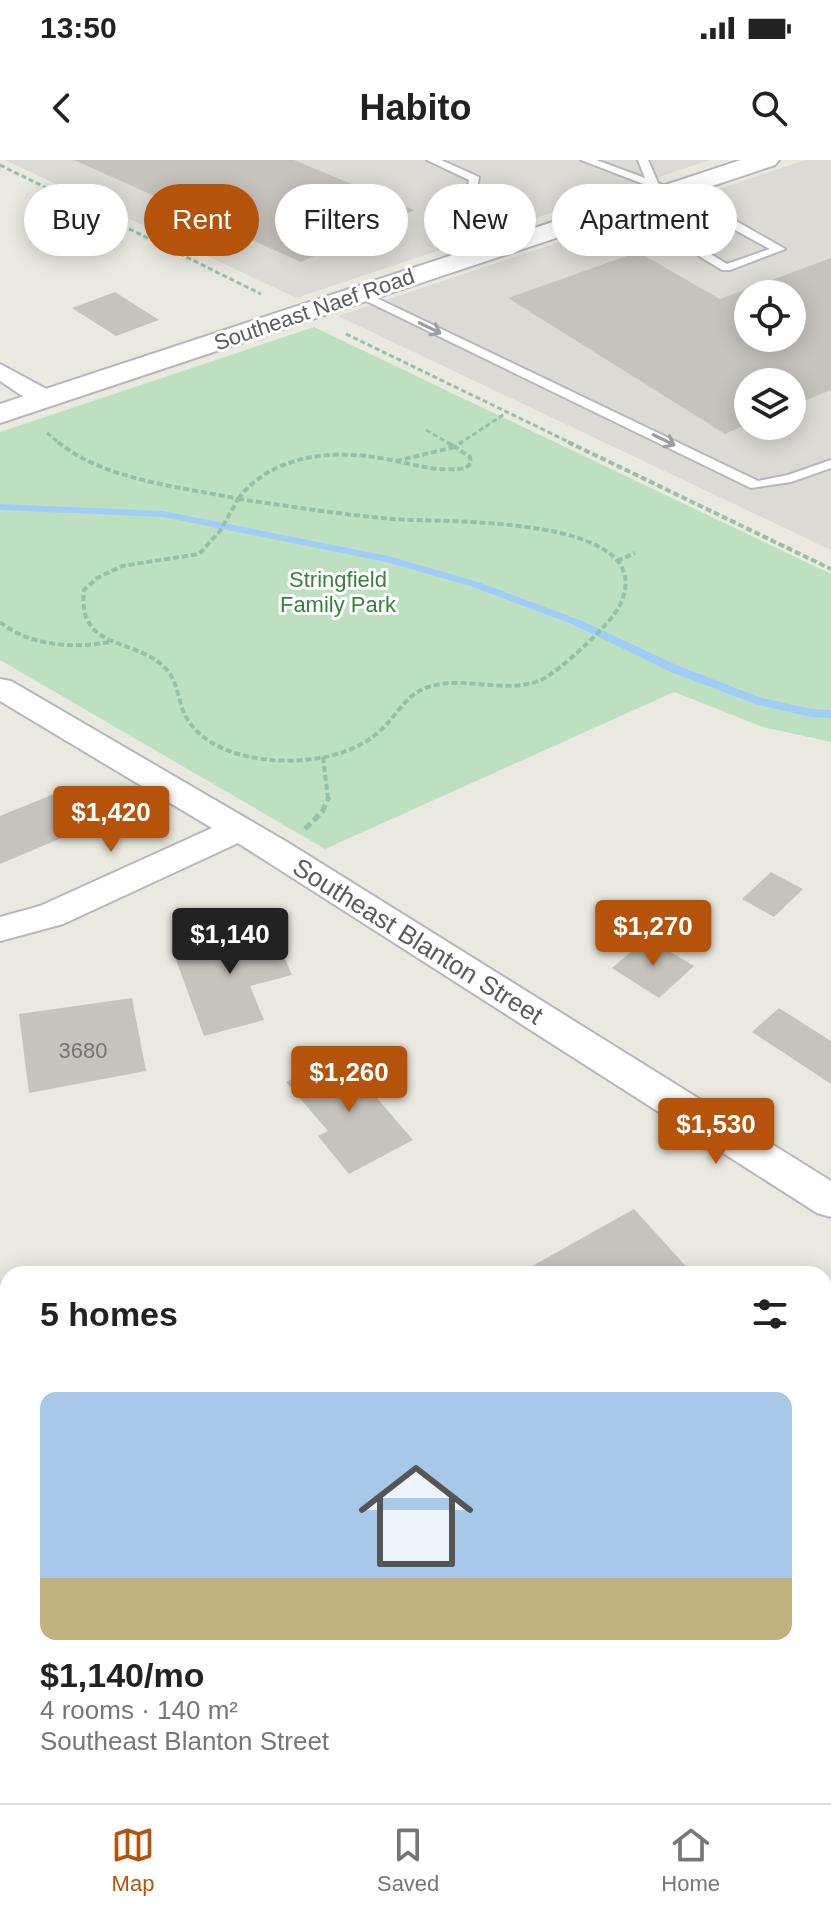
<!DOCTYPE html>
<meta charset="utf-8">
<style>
:root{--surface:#fff;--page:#f2f2f2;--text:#222;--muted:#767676;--line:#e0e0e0;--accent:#b45309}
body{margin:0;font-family:Helvetica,sans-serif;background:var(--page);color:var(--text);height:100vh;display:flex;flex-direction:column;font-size:30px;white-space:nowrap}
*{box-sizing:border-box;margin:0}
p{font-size:26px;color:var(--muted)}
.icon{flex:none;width:44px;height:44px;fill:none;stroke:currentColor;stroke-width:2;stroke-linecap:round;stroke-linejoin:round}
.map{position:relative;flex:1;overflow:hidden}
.sheet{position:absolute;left:0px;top:1106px;width:832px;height:538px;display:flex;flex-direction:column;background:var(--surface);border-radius:24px 24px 0 0;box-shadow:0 4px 20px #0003}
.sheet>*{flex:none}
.hud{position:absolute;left:24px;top:24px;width:784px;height:72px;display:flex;gap:16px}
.tools{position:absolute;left:734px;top:120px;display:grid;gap:16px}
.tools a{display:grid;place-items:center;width:72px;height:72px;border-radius:50%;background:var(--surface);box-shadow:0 4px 20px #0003;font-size:40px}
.price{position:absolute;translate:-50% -68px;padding:0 18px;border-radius:8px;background:var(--accent);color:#fff;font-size:26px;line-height:52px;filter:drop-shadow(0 2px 4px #0008)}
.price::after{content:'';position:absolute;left:50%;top:48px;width:24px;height:18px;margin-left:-12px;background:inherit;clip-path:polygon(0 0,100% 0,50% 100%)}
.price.selected{background:#222;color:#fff}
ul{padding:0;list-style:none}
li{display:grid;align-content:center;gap:16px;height:424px;padding:0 40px}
li span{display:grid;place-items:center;height:248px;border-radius:16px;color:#555}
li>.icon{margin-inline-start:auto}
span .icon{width:144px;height:144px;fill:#fffc;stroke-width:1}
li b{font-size:34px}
h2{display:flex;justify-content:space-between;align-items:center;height:96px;padding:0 40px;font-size:34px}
.tag{padding:0 28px;border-radius:36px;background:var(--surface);box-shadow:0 4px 20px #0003;font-size:28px;line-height:72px}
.tag.selected{background:var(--accent);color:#fff}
.status{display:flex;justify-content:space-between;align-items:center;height:56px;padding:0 40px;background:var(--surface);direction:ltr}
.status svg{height:22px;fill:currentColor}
header{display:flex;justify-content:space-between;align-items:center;height:104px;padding:0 40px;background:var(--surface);font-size:36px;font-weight:600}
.tabs{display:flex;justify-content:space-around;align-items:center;height:112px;border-top:2px solid var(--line);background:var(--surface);font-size:22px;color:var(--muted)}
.tabs a{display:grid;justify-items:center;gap:4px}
.tabs .selected{color:var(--accent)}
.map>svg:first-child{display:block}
.industrial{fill:#dcdad4;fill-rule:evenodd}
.green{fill:#bde1c0}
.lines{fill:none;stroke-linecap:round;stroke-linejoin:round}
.stream{fill:#a2ccf8;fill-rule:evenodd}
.building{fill:#c6c3bd;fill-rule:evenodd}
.service-casing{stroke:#b5b7bc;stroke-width:4}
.minor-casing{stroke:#b5b7bc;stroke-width:4}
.tertiary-casing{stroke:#b5b7bc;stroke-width:4}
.path-far2{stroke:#98c0a7;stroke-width:3;stroke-dasharray:5 3;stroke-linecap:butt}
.path-far1{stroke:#98c0a7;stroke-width:4;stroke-dasharray:6 3;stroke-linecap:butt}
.path{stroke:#98c0a7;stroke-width:5;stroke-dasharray:8 4;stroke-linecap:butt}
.service{fill:#fff;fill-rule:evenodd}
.minor{fill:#fff;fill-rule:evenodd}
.tertiary{fill:#fff;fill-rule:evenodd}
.oneway{stroke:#9b9da0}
.labels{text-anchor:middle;stroke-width:6;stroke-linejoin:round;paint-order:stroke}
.far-street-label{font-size:22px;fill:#595b60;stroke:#fff}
.far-park-label{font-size:22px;fill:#3a7e42;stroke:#fff}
.number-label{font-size:22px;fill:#747577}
.street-label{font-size:26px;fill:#595b60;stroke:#fff}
</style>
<div class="status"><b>13:50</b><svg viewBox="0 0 49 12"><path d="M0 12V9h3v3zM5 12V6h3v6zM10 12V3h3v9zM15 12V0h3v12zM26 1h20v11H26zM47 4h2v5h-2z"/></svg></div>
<header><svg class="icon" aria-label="back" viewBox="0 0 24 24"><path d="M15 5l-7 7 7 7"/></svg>Habito<svg class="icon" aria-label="search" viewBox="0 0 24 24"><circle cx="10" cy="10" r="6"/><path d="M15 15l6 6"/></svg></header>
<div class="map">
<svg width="831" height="1643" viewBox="0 0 831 1643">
<rect width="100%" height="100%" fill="#eae9e0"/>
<g class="industrial">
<path d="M5 0H710L296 138Z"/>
<path d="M805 0H831V390L338 156ZM748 134H792V178H748ZM748 222H792V266H748Z"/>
</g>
<path class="green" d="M314 167 831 414V582L763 567 674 532 325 689 0 500V272Z"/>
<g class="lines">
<path class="stream" d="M0 344 163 351 388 396 478 422 582 461 681 507 762 538 811 549 831 550V558L811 557 755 544 673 513 574 465 470 426 386 402 163 357 0 350Z"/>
</g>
<g class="building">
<path d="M74 0H294L414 50 301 102Z"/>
<path d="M638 92 720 139 831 98V230L792 246V222H748V264L725 274 508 138ZM748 134H792V178H748Z"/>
<path d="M115 132 159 160 116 176 72 148Z"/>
<path d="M61 631 90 666 0 704V656Z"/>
<path d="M771 712 803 729 774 757 742 739Z"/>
<path d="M270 764 292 815 250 826 264 860 204 876 172 789Z"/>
<path d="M647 778 694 806 659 838 612 808Z"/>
<path d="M132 838 146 911 29 933 19 854Z"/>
<path d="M779 848 831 881V924L752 872Z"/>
<path d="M339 894 413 980 349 1014 318 976 328 971 286 922Z"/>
<path d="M634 1049 693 1114H518Z"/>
</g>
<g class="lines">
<defs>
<g id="service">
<path d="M427 0H441L479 17 473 54 516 80V84H508L463 57 469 20Z"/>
<path d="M581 0H596L645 18 638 0H648L658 23 708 45 785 89 730 110H722L650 66 693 47 667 33ZM702 52 770 89 727 104 664 66Z"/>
<path d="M356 132H364L758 321 788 315 831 300V308L791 322 751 328 356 136Z"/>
</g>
<g id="minor">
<path d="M0 204 54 233 58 238 54 243C34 248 16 231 0 221Z"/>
<path d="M0 519 11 521 287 682 831 1021V1057L817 1053 238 683 63 764 0 781V757L40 746 212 668 0 541Z"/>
</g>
<path id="tertiary" d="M741 0H779L775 5 0 263V244Z"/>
</defs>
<use href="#service" class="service-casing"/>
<use href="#minor" class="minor-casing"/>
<use href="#tertiary" class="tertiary-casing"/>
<g class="path-far2">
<path d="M0 5 261 134"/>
<path d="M346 174 573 284"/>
<path d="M426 270 450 284"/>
<path d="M47 273 60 284"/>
<path d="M459 284 506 253"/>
</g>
<g class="path-far1">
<path d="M58 282C106 321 179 326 238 339"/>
<path d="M568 282 831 409"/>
<path d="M396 301 455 287 446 282"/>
<path d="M238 339C290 346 342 355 394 359 438 363 664 353 620 445 612 463 559 512 541 520 505 535 465 515 428 527 407 534 398 553 384 567 356 596 310 603 271 600 237 597 195 584 182 548 178 535 176 520 167 510 137 476 77 493 84 430L97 418 122 406 199 394 220 371Z"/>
<path d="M238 339C270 296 330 289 380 298 411 303 435 313 466 308L471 303 470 297 455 287 462 282"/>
<path d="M617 401 635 393"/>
<path d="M0 462C31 487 73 488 111 482"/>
<path d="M323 597 328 639"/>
</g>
<path class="path" d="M305 669 322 652 329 637"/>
<use href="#service" class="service"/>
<use href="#minor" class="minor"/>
<use href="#tertiary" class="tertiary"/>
</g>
<defs><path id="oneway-shaft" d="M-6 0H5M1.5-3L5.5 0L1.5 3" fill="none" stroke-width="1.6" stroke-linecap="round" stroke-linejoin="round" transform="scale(2)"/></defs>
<g class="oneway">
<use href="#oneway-shaft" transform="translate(430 168) rotate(26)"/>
<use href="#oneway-shaft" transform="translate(664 280) rotate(26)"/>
</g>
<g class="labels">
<g class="far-street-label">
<text transform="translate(314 149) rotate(-19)" y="8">Southeast Naef Road</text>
</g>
<g class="far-park-label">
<text x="338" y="427">Stringfield<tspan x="338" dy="25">Family Park</tspan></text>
</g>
<g class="number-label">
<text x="83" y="898">3680</text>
</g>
<g class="street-label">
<text transform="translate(418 781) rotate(32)" y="9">Southeast Blanton Street</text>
</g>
</g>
</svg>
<div class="tools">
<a><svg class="icon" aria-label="locate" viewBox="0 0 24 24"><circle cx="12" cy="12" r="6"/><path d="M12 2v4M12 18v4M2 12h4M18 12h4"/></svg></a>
<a><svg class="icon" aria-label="layers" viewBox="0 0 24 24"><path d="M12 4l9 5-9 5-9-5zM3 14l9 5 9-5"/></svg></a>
</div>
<b class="price" style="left:111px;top:694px">$1,420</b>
<b class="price" style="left:653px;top:808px">$1,270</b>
<b class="price selected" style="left:230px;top:816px">$1,140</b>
<b class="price" style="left:349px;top:954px">$1,260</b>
<b class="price" style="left:716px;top:1006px">$1,530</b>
<div class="hud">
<a class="tag">Buy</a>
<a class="tag selected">Rent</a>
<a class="tag">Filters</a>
<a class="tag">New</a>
<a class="tag">Apartment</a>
</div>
<section class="sheet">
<h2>5 homes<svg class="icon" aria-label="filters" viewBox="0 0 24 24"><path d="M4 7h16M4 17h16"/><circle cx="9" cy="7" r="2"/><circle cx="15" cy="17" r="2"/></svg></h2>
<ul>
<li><span style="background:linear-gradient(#a9c7e8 75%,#c2b280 0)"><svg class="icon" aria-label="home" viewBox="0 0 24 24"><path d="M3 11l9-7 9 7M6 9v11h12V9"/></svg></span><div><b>$1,140/mo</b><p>4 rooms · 140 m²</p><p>Southeast Blanton Street</p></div></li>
</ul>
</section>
</div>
<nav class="tabs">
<a class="selected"><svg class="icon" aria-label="map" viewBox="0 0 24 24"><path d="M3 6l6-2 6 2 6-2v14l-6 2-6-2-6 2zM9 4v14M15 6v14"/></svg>Map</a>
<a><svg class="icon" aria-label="saved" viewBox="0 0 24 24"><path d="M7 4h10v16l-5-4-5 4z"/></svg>Saved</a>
<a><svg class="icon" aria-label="home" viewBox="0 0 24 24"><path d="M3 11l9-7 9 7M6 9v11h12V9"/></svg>Home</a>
</nav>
